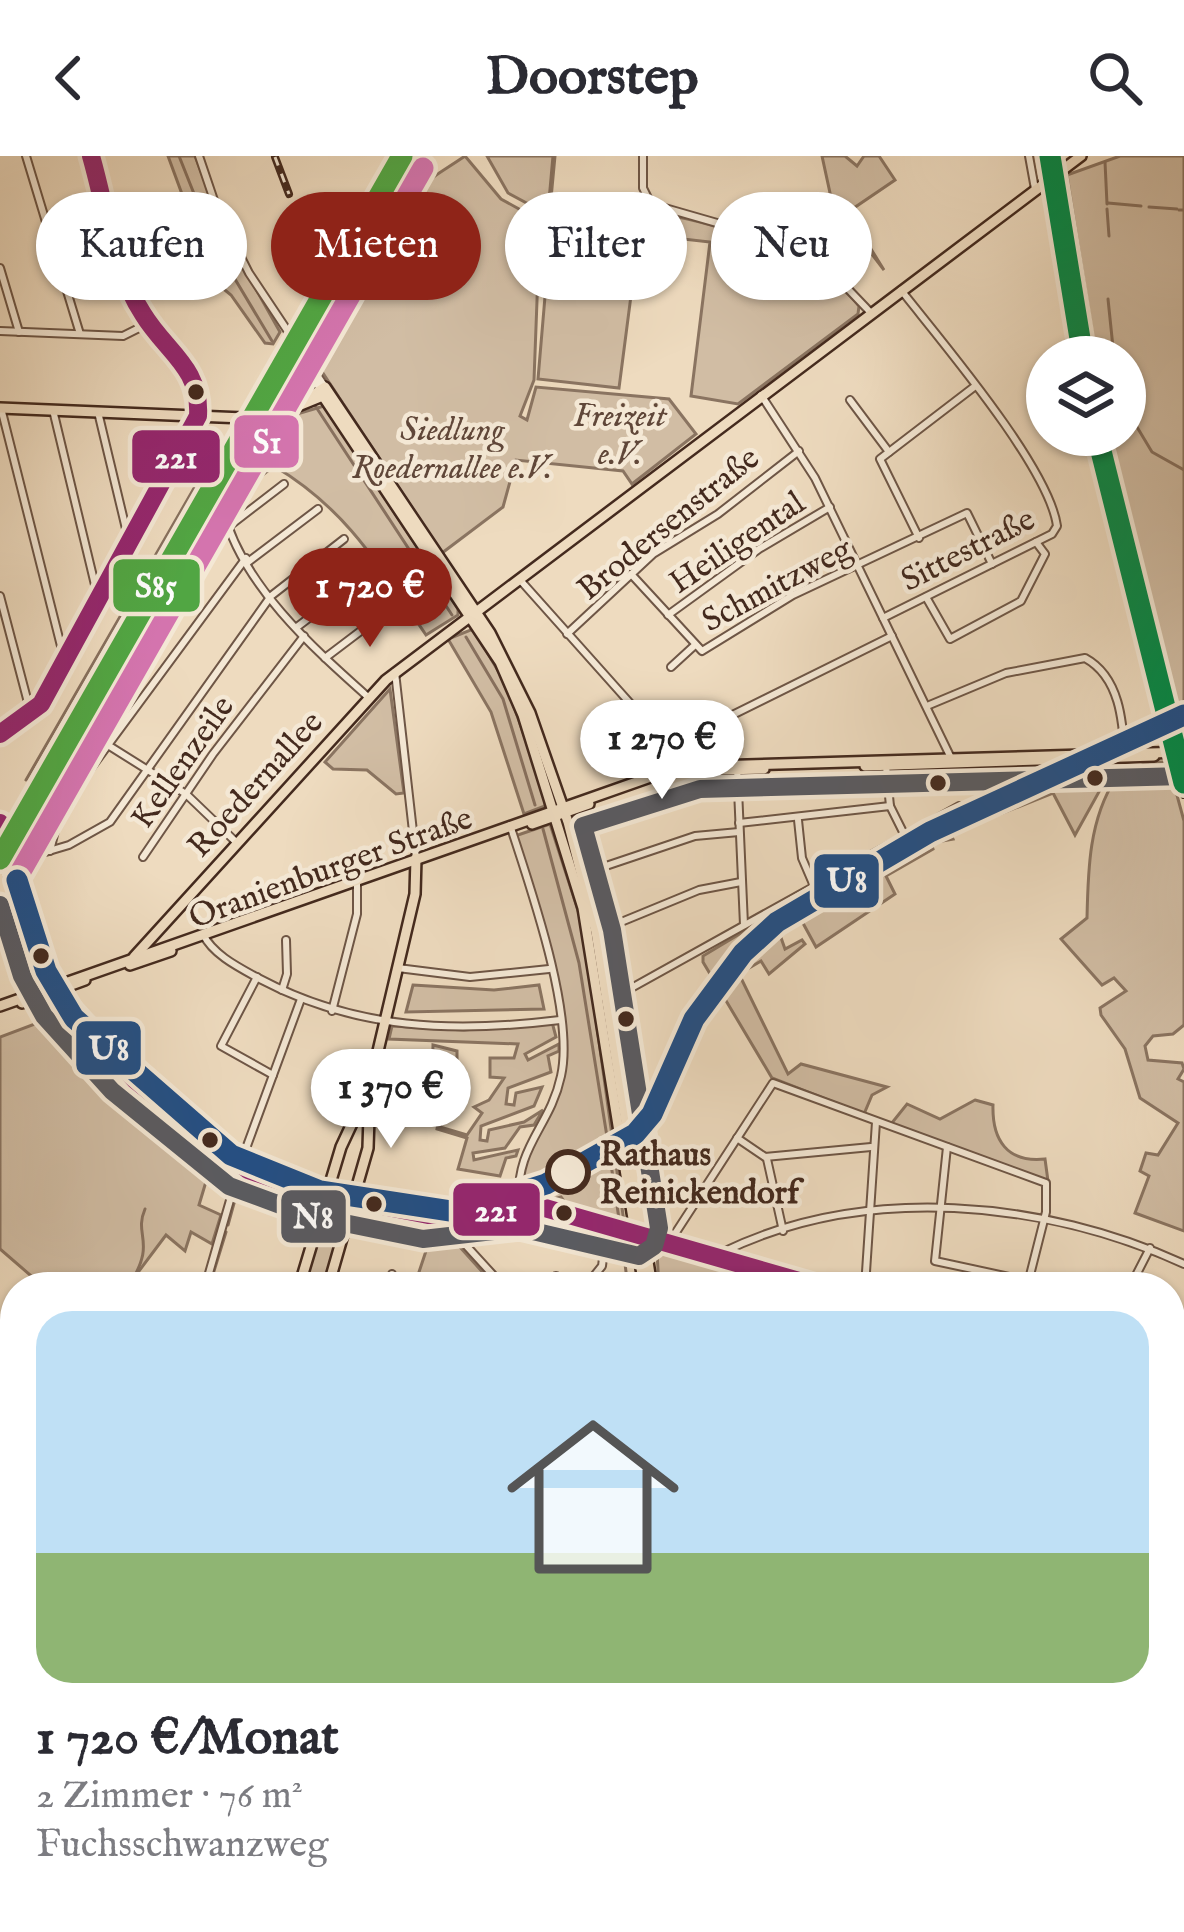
<!DOCTYPE html>
<html lang="de">
<meta charset="utf-8">
<style>
:root{--surface:#fff;--page:#f7f7f7;--text:#2b2b33;--muted:#7c7c81;--accent:#8f2418}
body{margin:0;font-family:"IM FELL English",serif;background:var(--page);color:var(--text);height:100vh;display:flex;flex-direction:column;font-size:45px;white-space:nowrap}
*{box-sizing:border-box;margin:0}
p{font-size:39px;color:var(--muted)}
.icon{flex:none;width:66px;height:66px;fill:none;stroke:currentColor;stroke-width:2;stroke-linecap:round;stroke-linejoin:round}
.map{position:relative;flex:1;overflow:hidden}
.drawer{position:absolute;left:0px;top:1116px;width:1185px;height:660px;display:flex;flex-direction:column;background:var(--surface);border-radius:48px 48px 0 0;box-shadow:0 3px 9px #0004}
.drawer>*{flex:none}
.top-card{position:absolute;left:36px;top:36px;width:1113px;height:108px;display:flex;gap:24px}
.controls{position:absolute;left:1026px;top:180px;display:grid;gap:24px}
.controls a{display:grid;place-items:center;width:120px;height:120px;border-radius:50%;background:var(--surface);box-shadow:0 3px 9px #0004;font-size:60px}
.price{position:absolute;translate:-50% -102px;padding:0 27px;border-radius:42px;background:#fff;color:#222;font-size:39px;line-height:78px;filter:drop-shadow(0 3px 6px #0008)}
.price::after{content:'';position:absolute;left:50%;top:72px;width:36px;height:27px;margin-left:-18px;background:inherit;clip-path:polygon(0 0,100% 0,50% 100%)}
.price.selected{background:var(--accent);color:#fff}
ul{padding:0;list-style:none}
li{display:grid;align-content:center;gap:24px;height:636px;padding:0 36px}
li span{display:grid;place-items:center;height:372px;border-radius:36px;color:#555}
li>.icon{margin-inline-start:auto}
span .icon{width:216px;height:216px;fill:#fffc;stroke-width:1}
li b{font-size:51px}
.chip{padding:0 42px;border-radius:54px;background:var(--surface);box-shadow:0 3px 9px #0004;font-size:42px;line-height:108px}
.chip.selected{background:var(--accent);color:#fff}
header{display:flex;justify-content:space-between;align-items:center;height:156px;padding:0 36px;background:var(--surface);font-size:54px;font-weight:700}
.map>svg:first-child{display:block}
.green{fill:#d1bda4;stroke:#8a7461;stroke-width:3}
.lines{fill:none;stroke-linecap:round;stroke-linejoin:round}
.stream{stroke:#87705e;stroke-width:3}
.minor-casing{stroke:#6e5646;stroke-width:10}
.major-casing{stroke:#442a1e;stroke-width:14}
.minor{stroke:#f4e8d5;stroke-width:6}
.major{stroke:#eedbbf;stroke-width:9}
.rail-casing{stroke:#442a1e;stroke-width:8}
.rail{stroke:#f4e8d5;stroke-width:3;stroke-dasharray:9;stroke-linecap:butt}
.bus-1-casing{stroke:#f4e8d5;stroke-width:27}
.bus-2-casing{stroke:#f4e8d5;stroke-width:27}
.bus-1{stroke:#95276e;stroke-width:18}
.bus-2{stroke:#595b62;stroke-width:18}
.rail-1-casing{stroke:#f4e8d5;stroke-width:30}
.rail-2-casing{stroke:#f4e8d5;stroke-width:30}
.rail-3-casing{stroke:#f4e8d5;stroke-width:30}
.rail-1{stroke:#51a643;stroke-width:21}
.rail-2{stroke:#d474ae;stroke-width:21}
.rail-3{stroke:#018a47;stroke-width:21}
.metro-1-casing{stroke:#f4e8d5;stroke-width:30}
.metro-1{stroke:#224f86;stroke-width:21}
.bus-dot{fill:#442a1e;stroke:#f4e8d5;stroke-width:4.5}
.stop-dot{fill:#f4e8d5;stroke:#442a1e;stroke-width:6}
.labels{text-anchor:middle;stroke-width:9;stroke-linejoin:round;paint-order:stroke}
.park-label{font-size:33px;font-style:italic;fill:#604739;stroke:#f4e8d5}
.street-label{font-size:33px;fill:#442a1e;stroke:#f4e8d5}
.stop-label{font-size:33px;font-weight:bold;fill:#442a1e;stroke:#f4e8d5;text-anchor:start}
.line-badge{stroke:#f4e8d5;stroke-width:4.5}
.badge-label{font-size:33px;text-anchor:middle;font-weight:bold;fill:#fff}
</style>
<header><svg class="icon" aria-label="back" viewBox="0 0 24 24"><path d="M15 5l-7 7 7 7"/></svg>Doorstep<svg class="icon" aria-label="search" viewBox="0 0 24 24"><circle cx="10" cy="10" r="6"/><path d="M15 15l6 6"/></svg></header>
<div class="map">
<svg width="1184" height="1776" viewBox="0 0 1184 1776">
<rect width="100%" height="100%" fill="#eedbbf"/>
<filter id="stains"><feTurbulence type="fractalNoise" baseFrequency=".00167" numOctaves="4"/><feColorMatrix values="0 0 0 0 .2 0 0 0 0 .09 0 0 0 0 .02 0 0 0 .5 -.17"/></filter>
<radialGradient id="worn" r=".72"><stop offset=".6" stop-color="#630" stop-opacity="0"/><stop offset="1" stop-color="#630" stop-opacity=".3"/></radialGradient>
<g class="green">
<path d="M168 0H195L224 76 280 176 273 188 265 187 231 139 214 125Z"/>
<path d="M465 0 501 43 539 64 545 57 508 37 487 0H555L550 53C582 54 614 53 645 56 706 61 822 101 859 150L858 158 738 248 691 240 710 86 639 78 619 232 538 223 551 70 540 65 534 224 520 260 527 264 536 231 669 243 696 278 632 328 623 315 516 304 503 351 442 397 307 193 342 132 370 117 393 89 407 99 399 111 422 124 439 99 403 68C418 23 429 25 465 0Z"/>
<path d="M822 0H845L857 10 864 0H879L895 24 848 56 884 114 832 46Z"/>
<path d="M1120 0H1184V561H1175L1146 438 1141 437 1110 279H1125V201H1096L1067 19Z"/>
<path d="M410 6C422 45 382 116 343 130Z"/>
<path d="M324 250 458 453V459L426 479C379 410 348 354 274 310L255 325 239 309 263 268Z"/>
<path d="M473 473 506 528 545 639V650L524 658 491 556 448 483Z"/>
<path d="M390 533 404 637 396 638 367 614 333 613 325 606Z"/>
<path d="M1149 606H1168L1184 665V869L1173 878 1153 880 1145 890 1148 904 1182 907 1184 913 1178 923 1184 926V1075L1135 1057 1149 1020 1140 1015 1146 997 1158 999 1178 967 1140 942 1125 893 1101 859 1100 852 1126 835 1114 822 1102 829 1061 783 1087 762C1088 714 1089 663 1116 622H1129L1130 614Z"/>
<path d="M1043 613H1067L1105 625 1075 679 1053 637 953 677 949 665Z"/>
<path d="M944 663 953 683 931 687 933 693 886 720 895 738 816 791 792 747Z"/>
<path d="M550 668 583 770 624 1066 567 1049 561 1041 550 1044 533 1034 531 1040 521 1039C517 991 561 947 565 898 570 848 529 732 515 680Z"/>
<path d="M786 750 795 767 779 776 785 793 802 784 805 788 769 818 761 805 739 818 788 918 801 908 887 931 872 939 864 958 772 922 703 806V800Z"/>
<path d="M413 829 494 834 539 829 544 853 406 856Z"/>
<path d="M40 866 105 937 123 920 136 929 119 951 208 1019 199 1049 221 1059 212 1088 191 1076 185 1095 166 1079 127 1131H44L0 1093V881Z"/>
<path d="M552 866 556 881 525 898 528 904 559 888V895L548 900 551 916 508 932 506 948 514 949 516 937 542 931 534 950 481 970 480 984 487 985 489 974 524 966 543 954 534 969 520 971 505 992 473 997 474 1004 518 994 516 1000 506 1002 500 1020 458 1013 467 982 437 973 443 939 432 936 433 889 457 895V907H440L439 915 453 917 462 929H450L440 971 467 979 482 957 474 951 489 944 504 922 490 921V902H514L518 888 389 883 392 870 464 874Z"/>
<path d="M975 944 993 949C992 984 1007 1007 1045 1003L1048 1025 891 968 907 948 940 963Z"/>
<path d="M327 1047 351 1054 326 1131H301Z"/>
<path d="M435 1068 440 1069 496 1131H414Z"/>
<path d="M657 1096 768 1123 766 1131H659Z"/>
<path d="M15 1483V1761H443L454 1776H0V1496Z"/>
<path d="M847 1761 834 1776H752L737 1763Z"/>
</g>
<g class="lines">
<g class="stream">
<path d="M179 0 214 88 272 185"/>
<path d="M553 0 548 56 641 58"/>
<path d="M1105 6 1107 48"/>
<path d="M1108 47 1141 50"/>
<path d="M1149 51 1177 53"/>
<path d="M1107 53 1109 80"/>
<path d="M1179 54H1184"/>
<path d="M1108 143 1114 201"/>
<path d="M316 251 452 459"/>
<path d="M1125 251 1152 296 1184 314"/>
<path d="M466 481 503 543 535 649"/>
<path d="M26 624 212 301"/>
<path d="M543 673 579 807 609 993"/>
<path d="M611 1008 619 1063"/>
<path d="M238 1035 239 1029"/>
<path d="M228 1069 236 1040"/>
<path d="M622 1085 628 1131"/>
<path d="M210 1128 226 1076"/>
<path d="M128 1131C158 1085 133 1081 145 1053"/>
<path d="M0 1594 12 1600"/>
<path d="M79 1776V1761"/>
</g>
<defs>
<g id="minor">
<path d="M26 0 80 178"/>
<path d="M199 0 218 56 249 117 325 231"/>
<path d="M643 0V32L651 48 724 69 829 113 871 157"/>
<path d="M1029 0 1035 33"/>
<path d="M0 112 19 176"/>
<path d="M0 175 123 180 149 167"/>
<path d="M305 207 322 237"/>
<path d="M761 239 815 322 952 604"/>
<path d="M850 244 889 296"/>
<path d="M1 252 62 494 69 499"/>
<path d="M53 254 96 433 103 437"/>
<path d="M98 256 127 377 133 381"/>
<path d="M237 325 223 353C241 428 313 492 368 541"/>
<path d="M228 371 284 328"/>
<path d="M919 382 880 303 974 231"/>
<path d="M248 406 318 353"/>
<path d="M631 418 702 495 793 439 967 357 992 408"/>
<path d="M521 425 654 574 668 582H686L892 480"/>
<path d="M0 440 31 558"/>
<path d="M926 441 950 483 1021 445 1045 398 1036 386"/>
<path d="M668 459 759 393 830 351"/>
<path d="M883 462 1052 378 1057 370C1049 311 941 185 901 134"/>
<path d="M297 471 368 417"/>
<path d="M567 478 653 398 718 358 799 295"/>
<path d="M325 502 391 452"/>
<path d="M671 511 695 489"/>
<path d="M395 516 416 702"/>
<path d="M927 550 1006 517 1085 502C1120 521 1123 566 1125 601"/>
<path d="M0 578 41 548 198 260C206 207 167 197 143 159 115 115 106 50 91 0"/>
<path d="M111 591 186 638 237 687"/>
<path d="M886 610 890 650 905 680"/>
<path d="M737 611 744 769"/>
<path d="M798 664 802 702 814 730"/>
<path d="M739 667 890 650"/>
<path d="M510 669C530 731 575 858 561 920 550 972 515 989 519 1048"/>
<path d="M50 695 60 654 246 402"/>
<path d="M143 701 213 598 304 480"/>
<path d="M12 706 69 689 110 666 271 440 344 383"/>
<path d="M594 714 695 680 739 676"/>
<path d="M609 771 699 734 741 726"/>
<path d="M203 778C213 799 240 812 260 823 356 874 454 877 560 864"/>
<path d="M398 812 470 821 549 813"/>
<path d="M257 821 221 890 273 919"/>
<path d="M282 834 287 818 286 784"/>
<path d="M604 841 626 835 959 650"/>
<path d="M332 855 357 758V728"/>
<path d="M737 982 765 1001 871 991"/>
<path d="M947 991 935 1105 1056 1131"/>
<path d="M767 1003 783 1075"/>
<path d="M449 1060 452 1074 504 1131"/>
<path d="M669 1087 773 927 1046 1027V1056L1027 1131"/>
<path d="M723 1096C865 1027 1044 1044 1184 1108"/>
<path d="M392 1118 393 1131"/>
<path d="M205 1131 241 1006 301 843"/>
<path d="M536 1131 556 1120 577 1131"/>
<path d="M585 1131 602 1110 607 1070"/>
<path d="M865 1131 876 966"/>
<path d="M1130 1131 1150 1092"/>
<path d="M1170 1166 1184 1171"/>
<path d="M0 1299 15 1327"/>
<path d="M1170 1428 1184 1419"/>
<path d="M1170 1477 1184 1483"/>
<path d="M1170 1722 1184 1706"/>
<path d="M899 1761 916 1776"/>
<path d="M545 1776 551 1761"/>
<path d="M841 1776 855 1761"/>
<path d="M961 1776 976 1761"/>
<path d="M1042 1776 1055 1761"/>
<path d="M1123 1776 1136 1761"/>
</g>
<g id="major">
<path d="M323 240 500 506 523 559 583 752 644 1131"/>
<path d="M0 252 244 262 281 257 325 239"/>
<path d="M293 252 325 231 490 477 530 557 568 666 596 776 652 1131"/>
<path d="M865 610 1154 600"/>
<path d="M721 614 764 613"/>
<path d="M0 667 44 811 62 844 135 924 248 1014 316 1037 428 1059 538 1050 820 1131"/>
<path d="M532 668 589 648"/>
<path d="M2 694 19 752"/>
<path d="M134 801 386 524 1081 0"/>
<path d="M130 809 171 795"/>
<path d="M22 847 85 824"/>
<path d="M0 850 679 611 1184 596"/>
<path d="M644 1086 668 1093"/>
<path d="M299 1131 341 991 370 929 415 738 416 702"/>
<path d="M328 1131 368 992 370 929"/>
<path d="M1170 1230 1184 1234"/>
<path d="M0 1245 15 1246"/>
<path d="M1170 1746 1184 1757"/>
<path d="M448 1761 459 1776"/>
</g>
</defs>
<use href="#minor" class="minor-casing"/>
<use href="#major" class="major-casing"/>
<use href="#minor" class="minor"/>
<use href="#major" class="major"/>
<defs>
<g id="rail">
<path d="M1047 0 1080 201"/>
<path d="M275 1 289 38"/>
<path d="M1094 279 1184 639"/>
<path d="M1170 1404 1184 1394"/>
</g>
</defs>
<use href="#rail" class="rail-casing"/>
<use href="#rail" class="rail"/>
<defs>
<g id="bus-1">
<path d="M0 578 41 548 198 260C201 211 166 196 143 158 113 112 106 52 91 0"/>
<path d="M0 667 44 811 62 844 135 924 248 1014 316 1037 428 1059 538 1050 820 1131"/>
</g>
<path id="bus-2" d="M0 749 22 820 44 860 112 935 229 1030 310 1060 423 1083 520 1072 639 1100 654 1090 659 1072 612 774 583 670 700 633 1184 620"/>
</defs>
<use href="#bus-1" class="bus-1-casing"/>
<use href="#bus-2" class="bus-2-casing"/>
<use href="#bus-1" class="bus-1"/>
<use href="#bus-2" class="bus-2"/>
<defs>
<path id="rail-1" d="M0 703 402 0"/>
<path id="rail-2" d="M21 715 423 12"/>
<g id="rail-3">
<path d="M1050 0 1083 201"/>
<path d="M1097 279 1184 627"/>
</g>
</defs>
<use href="#rail-1" class="rail-1-casing"/>
<use href="#rail-2" class="rail-2-casing"/>
<use href="#rail-3" class="rail-3-casing"/>
<use href="#rail-1" class="rail-1"/>
<use href="#rail-2" class="rail-2"/>
<use href="#rail-3" class="rail-3"/>
<defs>
<path id="metro-1" d="M17 724 46 815 74 862 231 999 320 1035 457 1056 546 1028 635 978 652 958 694 863 743 797 777 766 930 676 1184 559"/>
</defs>
<use href="#metro-1" class="metro-1-casing"/>
<use href="#metro-1" class="metro-1"/>
</g>
<g class="bus-dot">
<circle cx="196" cy="236" r="10"/>
<circle cx="1095" cy="622" r="10"/>
<circle cx="938" cy="627" r="10"/>
<circle cx="41" cy="800" r="10"/>
<circle cx="626" cy="863" r="10"/>
<circle cx="210" cy="984" r="10"/>
<circle cx="374" cy="1048" r="10"/>
<circle cx="564" cy="1057" r="10"/>
</g>
<circle class="stop-dot" cx="568" cy="1016" r="20"/>
<g class="labels">
<g class="park-label">
<text x="620" y="270">Freizeit<tspan x="620" dy="38">e.V.</tspan></text>
<text x="452" y="284">Siedlung<tspan x="452" dy="38">Roedernallee e.V.</tspan></text>
</g>
<g class="street-label">
<text transform="translate(667 366) rotate(-39)" y="12">Brodersenstraße</text>
<text transform="translate(736 385) rotate(-34)" y="12">Heiligental</text>
<text transform="translate(967 392) rotate(-27)" y="12">Sittestraße</text>
<text transform="translate(776 427) rotate(-28)" y="12">Schmitzweg</text>
<text transform="translate(181 605) rotate(-55)" y="12">Kellenzeile</text>
<text transform="translate(254 627) rotate(-48)" y="12">Roedernallee</text>
<text transform="translate(330 710) rotate(-20)" y="12">Oranienburger Straße</text>
</g>
<g class="stop-label">
<text x="600" y="1009">Rathaus<tspan x="600" dy="38">Reinickendorf</tspan></text>
</g>
</g>
<g class="line-badge">
<rect x="232" y="257" width="69" height="57" rx="12" fill="#d474ae"/>
<rect x="130" y="272" width="92" height="57" rx="12" fill="#95276e"/>
<rect x="111" y="401" width="91" height="57" rx="12" fill="#51a643"/>
<rect x="812" y="696" width="69" height="58" rx="12" fill="#224f86"/>
<rect x="74" y="863" width="69" height="58" rx="12" fill="#224f86"/>
<rect x="451" y="1025" width="91" height="57" rx="12" fill="#95276e"/>
<rect x="279" y="1032" width="69" height="57" rx="12" fill="#595b62"/>
</g>
<g class="badge-label">
<text x="267" y="297">S1</text>
<text x="176" y="312">221</text>
<text x="156" y="441">S85</text>
<text x="847" y="736">U8</text>
<text x="109" y="904">U8</text>
<text x="496" y="1065">221</text>
<text x="313" y="1072">N8</text>
</g>
<rect width="100%" height="100%" filter="url(#stains)"/>
<rect width="100%" height="100%" fill="url(#worn)"/>
</svg>
<div class="controls">
<a><svg class="icon" aria-label="layers" viewBox="0 0 24 24"><path d="M12 4l9 5-9 5-9-5zM3 14l9 5 9-5"/></svg></a>
</div>
<b class="price selected" style="left:370px;top:494px">1 720 €</b>
<b class="price" style="left:662px;top:646px">1 270 €</b>
<b class="price" style="left:391px;top:995px">1 370 €</b>
<div class="top-card">
<a class="chip">Kaufen</a>
<a class="chip selected">Mieten</a>
<a class="chip">Filter</a>
<a class="chip">Neu</a>
</div>
<section class="drawer">
<ul>
<li><span style="background:linear-gradient(#bfe0f5 65%,#8fb573 0)"><svg class="icon" aria-label="home" viewBox="0 0 24 24"><path d="M3 11l9-7 9 7M6 9v11h12V9"/></svg></span><div><b>1 720 €/Monat</b><p>2 Zimmer · 76 m²</p><p>Fuchsschwanzweg</p></div></li>
</ul>
</section>
</div>
